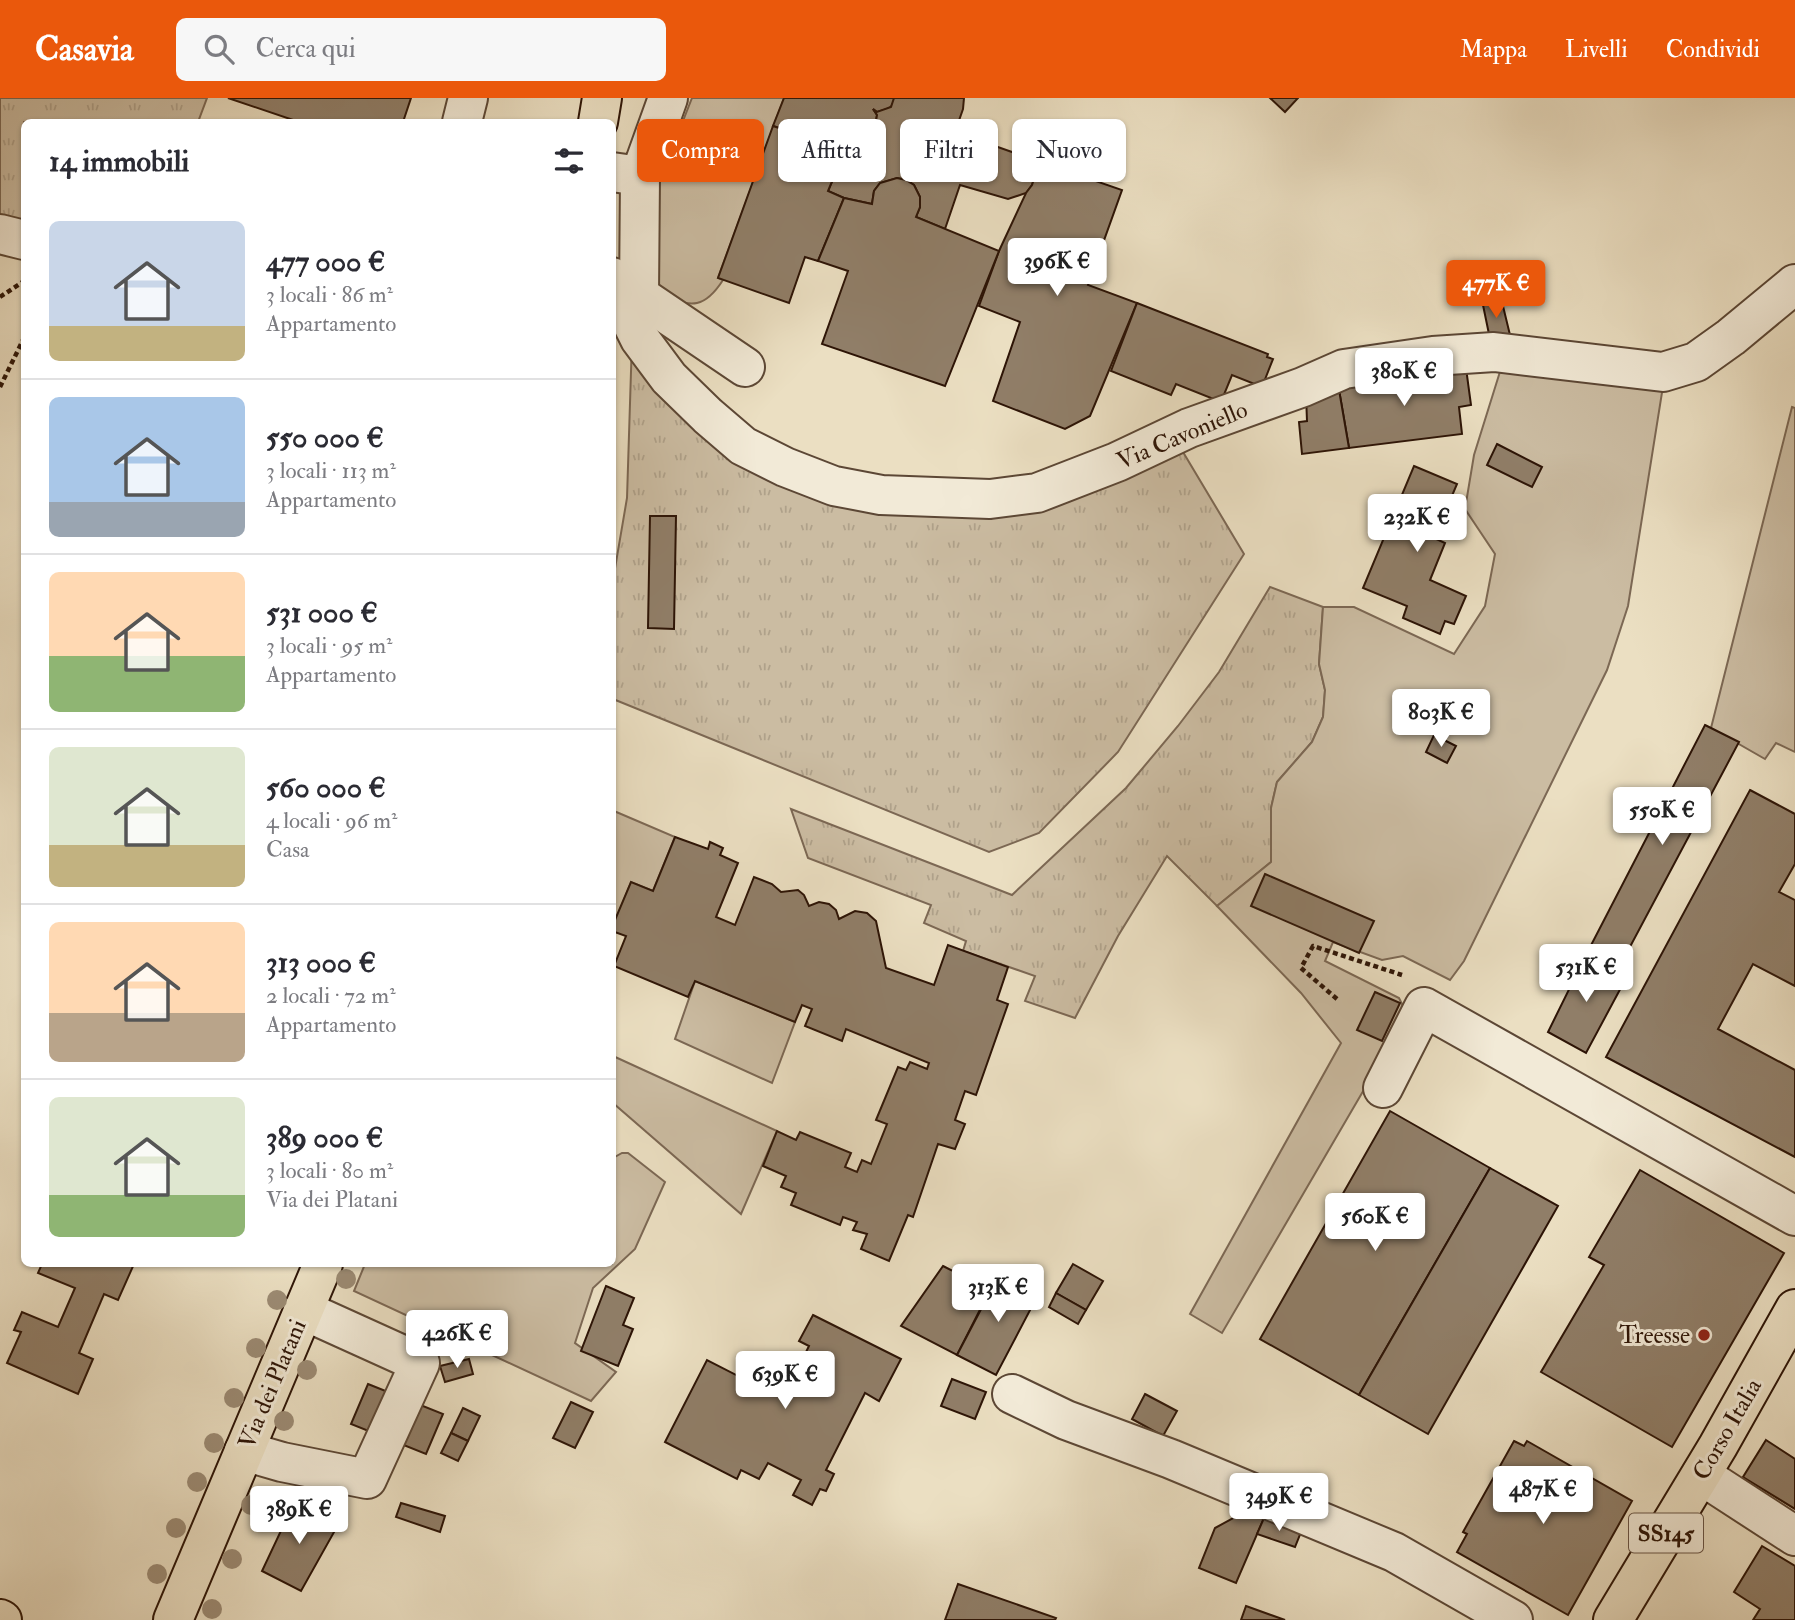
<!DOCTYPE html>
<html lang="it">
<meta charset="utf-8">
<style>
:root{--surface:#fff;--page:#f7f7f7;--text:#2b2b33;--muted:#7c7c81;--line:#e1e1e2;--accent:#ea580c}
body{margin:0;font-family:"IM FELL Double Pica",serif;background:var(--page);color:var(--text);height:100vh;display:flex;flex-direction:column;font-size:26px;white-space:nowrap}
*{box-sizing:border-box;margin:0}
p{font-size:23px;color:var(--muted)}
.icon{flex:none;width:38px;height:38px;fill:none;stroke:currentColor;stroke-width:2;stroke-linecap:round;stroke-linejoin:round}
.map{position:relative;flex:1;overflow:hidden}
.details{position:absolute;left:21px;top:21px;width:595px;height:1148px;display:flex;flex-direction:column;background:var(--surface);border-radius:10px;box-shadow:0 2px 5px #0004}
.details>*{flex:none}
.top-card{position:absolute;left:637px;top:21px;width:665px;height:63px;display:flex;gap:14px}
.price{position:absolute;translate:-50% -60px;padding:0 16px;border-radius:7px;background:#fff;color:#222;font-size:23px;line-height:46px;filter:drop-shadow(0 2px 4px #0008)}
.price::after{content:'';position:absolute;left:50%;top:42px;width:21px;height:16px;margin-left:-10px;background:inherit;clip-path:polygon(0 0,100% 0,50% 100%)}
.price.on{background:var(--accent);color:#fff}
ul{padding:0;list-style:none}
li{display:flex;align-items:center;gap:21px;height:175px;padding:0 28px}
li+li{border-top:2px solid var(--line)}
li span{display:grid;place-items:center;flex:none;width:196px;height:140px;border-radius:10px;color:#555}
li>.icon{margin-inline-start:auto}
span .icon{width:84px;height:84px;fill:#fffc;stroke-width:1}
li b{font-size:30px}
h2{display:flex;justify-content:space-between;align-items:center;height:84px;padding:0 28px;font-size:30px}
.pill{padding:0 24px;border-radius:10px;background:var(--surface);box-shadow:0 2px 5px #0004;font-size:24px;line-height:63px}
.pill.on{background:var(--accent);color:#fff}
header{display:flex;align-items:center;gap:42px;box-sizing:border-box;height:98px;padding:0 35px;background:var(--accent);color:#fff}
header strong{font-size:33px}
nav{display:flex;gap:38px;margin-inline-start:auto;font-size:24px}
.search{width:490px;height:63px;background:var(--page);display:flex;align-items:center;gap:18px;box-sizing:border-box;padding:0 24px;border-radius:10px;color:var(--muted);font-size:26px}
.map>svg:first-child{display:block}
.grass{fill:url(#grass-tufts);stroke:#7c6854;stroke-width:2}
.garden{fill:#cbbca2;stroke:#7c6854;stroke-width:2}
.building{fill:#907e68;stroke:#2d1406;stroke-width:2}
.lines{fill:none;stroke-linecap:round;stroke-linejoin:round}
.minor-casing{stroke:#5c4735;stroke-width:42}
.major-casing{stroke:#2d1406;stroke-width:42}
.path{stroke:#2d1406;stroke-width:4.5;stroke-dasharray:5 3.5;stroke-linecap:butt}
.minor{stroke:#f2ead7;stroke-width:38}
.major{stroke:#ebdfc2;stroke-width:38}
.tree{fill:#9c8b74}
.poi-dot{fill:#8f2418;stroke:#f2ead7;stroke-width:2.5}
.labels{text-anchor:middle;stroke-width:6;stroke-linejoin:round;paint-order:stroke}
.shield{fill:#f2ead7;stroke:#685445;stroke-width:2}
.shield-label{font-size:23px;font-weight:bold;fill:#2d1406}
.street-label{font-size:24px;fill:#2d1406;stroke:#f2ead7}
.poi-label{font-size:24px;fill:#2d1406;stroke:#f2ead7;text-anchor:end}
</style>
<header>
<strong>Casavia</strong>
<div class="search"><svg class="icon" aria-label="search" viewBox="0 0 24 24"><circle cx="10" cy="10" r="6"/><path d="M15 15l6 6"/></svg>Cerca qui</div>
<nav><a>Mappa</a><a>Livelli</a><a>Condividi</a></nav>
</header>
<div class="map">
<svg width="1795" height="1522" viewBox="0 0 1795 1522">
<defs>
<pattern id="grass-tufts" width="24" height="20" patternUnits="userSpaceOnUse" patternTransform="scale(1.75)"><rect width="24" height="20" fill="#cbbca2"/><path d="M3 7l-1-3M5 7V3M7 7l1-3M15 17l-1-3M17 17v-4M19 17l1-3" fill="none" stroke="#afa18a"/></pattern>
</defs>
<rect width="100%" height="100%" fill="#ebdfc2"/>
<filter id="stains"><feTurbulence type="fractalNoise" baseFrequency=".00286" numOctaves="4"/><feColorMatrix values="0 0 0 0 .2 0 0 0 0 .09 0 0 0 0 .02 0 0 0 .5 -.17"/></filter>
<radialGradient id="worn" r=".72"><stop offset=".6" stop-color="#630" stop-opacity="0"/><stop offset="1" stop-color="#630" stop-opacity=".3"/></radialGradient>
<g class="grass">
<path d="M0 0H207L198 24H24V134L0 128Z"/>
<path d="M632 242 736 353 990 408 1177 344 1244 456 1118 654 1039 735 989 754 613 601V482L627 400Z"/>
<path d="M1270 489 1323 509 1319 566 1325 592 1323 619 1312 644 1277 684 1271 710V764L1217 808 1167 758 1118 838 1075 920 1025 903 1035 878 963 853 966 843 924 825 931 807 808 760 791 711 1012 797 1126 690 1178 628 1219 574Z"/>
</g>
<g class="garden">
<path d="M692 0H784L718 180 723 182C705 210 692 210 662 198L642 158 650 107Z"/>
<path d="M1503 264 1664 282 1628 508 1607 572 1464 863 1450 882 1403 858 1382 862 1333 844 1325 863 1399 900 1404 910 1369 983 1222 1235 1190 1216 1341 945 1301 895 1217 808 1271 764V710L1277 684 1312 644 1323 619 1325 592 1319 566 1323 509H1354L1454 556 1485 508 1495 456 1465 411 1474 357Z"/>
<path d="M1792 309 1795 310V654L1776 645 1765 661 1711 630Z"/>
<path d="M614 713 675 739 653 793 631 784 613 829Z"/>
<path d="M695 883 795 924 772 985 675 941Z"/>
<path d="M613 958 777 1033 741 1116 613 1005Z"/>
<path d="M622 1055H628L665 1084 635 1151 593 1190 575 1245 616 1274 591 1303 354 1193 365 1166H612L613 1060Z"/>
</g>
<g class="building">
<path d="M228 0H411L403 24H299Z"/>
<path d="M784 0H894L895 1 891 9 887 11 877 14 873 11 877 17 875 29 865 35 854 32 845 52 773 28Z"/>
<path d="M964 0 963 11 955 34 1029 60 1033 68 1035 78 1032 87 1026 95 1008 101 960 87 945 131 916 119 920 109V99L914 87 906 82 897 80 880 85 874 93 872 106 844 100 828 93 854 32 865 35 875 29 877 17 873 11 877 14 891 9 894 0Z"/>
<path d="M1270 0H1298L1285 14Z"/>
<path d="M773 28 845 52 828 93 844 100 818 163 805 159 789 205 718 180Z"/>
<path d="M1029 60 1122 92 1088 187 1137 205 1090 318 1065 331 993 303 1020 224 979 208 999 153 1026 95 1032 87 1035 78 1033 68Z"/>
<path d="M897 80 906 82 914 87 920 99V109L916 119 999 153 945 288 822 246 848 173 818 163 844 100 872 106 874 93 880 85Z"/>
<path d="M1502 204 1510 237 1490 241 1483 207Z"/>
<path d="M1137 205 1268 256 1267 259 1273 261 1262 289 1232 277 1221 304 1176 286 1171 297 1111 273Z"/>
<path d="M1466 270 1471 307 1459 309 1462 336 1349 350 1338 286Z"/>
<path d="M1338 286 1349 350 1302 356 1299 324 1307 323 1306 297Z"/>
<path d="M1497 346 1542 369 1532 389 1487 367Z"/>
<path d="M1414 368 1457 386 1434 440 1445 445 1430 482 1466 498 1454 526 1445 523 1440 536 1403 520 1407 508 1363 490Z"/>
<path d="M650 418H676L674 531 648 530Z"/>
<path d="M1705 627 1739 644 1615 877 1587 855Z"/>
<path d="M1434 637 1456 648 1447 665 1426 654Z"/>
<path d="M1750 692 1795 716V766L1779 794 1795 802V888L1753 866 1718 931 1795 972V1059L1606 959Z"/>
<path d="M675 739 708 751 710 744 723 750 720 757 738 765 716 819 735 827 754 779 772 786 781 794 798 792 804 797 809 808 819 804 829 806 836 812 839 821 855 813 867 815 876 823 886 870 934 887 948 847 1008 869 997 902 1008 906 976 997 965 993 955 1022 965 1026 955 1051 938 1046 913 1119 908 1117 889 1163 861 1151 867 1136 853 1132 857 1124 843 1119 840 1127 791 1107 796 1095 781 1089 786 1078 763 1068 777 1033 796 1042 800 1034 851 1055 845 1069 857 1074 862 1062 871 1066 887 1026 876 1022 898 969 906 972 910 964 927 971 929 965 846 931 842 943 805 928 812 911 802 907 795 924 695 883 688 899 614 868 626 838 612 833V829L631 784 653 793Z"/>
<path d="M1265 776 1374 823 1359 855 1251 808Z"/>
<path d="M1587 855 1624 884 1586 955 1548 934Z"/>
<path d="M1375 894 1400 905 1382 943 1357 932Z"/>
<path d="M1390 1013 1490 1070 1359 1297 1260 1241Z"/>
<path d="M1490 1070 1558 1108 1428 1336 1359 1297Z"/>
<path d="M1640 1072 1784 1155 1672 1349 1541 1274 1604 1167 1589 1159Z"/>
<path d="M42 1166H134L118 1202 104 1196 79 1255 93 1261 78 1296 7 1265 21 1234 14 1232 22 1214 58 1229 75 1190 38 1175Z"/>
<path d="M1073 1166 1103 1183 1086 1212 1056 1195Z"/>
<path d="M943 1168 990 1192 957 1257 901 1228Z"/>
<path d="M1000 1175 1039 1195 996 1277 957 1257Z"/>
<path d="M606 1188 634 1200 623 1227 633 1231 618 1268 581 1253Z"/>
<path d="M1056 1195 1086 1212 1078 1226 1049 1209Z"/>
<path d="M813 1217 901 1261 879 1303 865 1295 826 1372 834 1376 826 1393 820 1391 812 1407 793 1397 801 1382 768 1365 759 1381 741 1372 737 1381 665 1344 707 1262 783 1301 809 1248 799 1243Z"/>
<path d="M469 1261 473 1276 445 1284 440 1268Z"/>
<path d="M952 1281 986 1294 975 1321 941 1308Z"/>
<path d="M368 1286 443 1316 426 1356 351 1326Z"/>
<path d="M1145 1296 1177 1313 1163 1338 1132 1321Z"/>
<path d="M571 1304 593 1314 575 1350 553 1340Z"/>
<path d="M463 1310 480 1318 468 1343 451 1335Z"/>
<path d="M451 1335 468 1343 458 1363 441 1355Z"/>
<path d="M1766 1342 1795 1361V1411L1743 1379Z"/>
<path d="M1514 1343 1524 1348 1527 1343 1632 1403 1568 1517 1457 1454 1467 1436 1463 1434Z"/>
<path d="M295 1403 338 1427 301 1493 262 1473Z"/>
<path d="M401 1405 445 1418 440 1434 396 1419Z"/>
<path d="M1246 1413 1264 1420 1236 1485 1199 1470 1215 1430Z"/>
<path d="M1264 1420 1301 1434 1295 1449 1257 1436Z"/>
<path d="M1762 1448 1795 1468V1522H1753L1760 1511 1734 1494Z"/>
<path d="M958 1486 1056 1520 1055 1522H945Z"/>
<path d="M1246 1508 1285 1522H1241Z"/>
</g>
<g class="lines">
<defs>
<g id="minor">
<path d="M462 24 468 0"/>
<path d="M612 74 640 78 668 0"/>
<path d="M0 136 24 142"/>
<path d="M612 179 745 269"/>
<path d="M639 197 640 78"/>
<path d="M612 203 632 225 640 241 669 280 708 318 743 348 785 369 834 388 881 397 990 401 1037 395 1117 364 1189 330 1303 289 1344 271 1433 258 1494 254 1663 274 1696 264 1731 239 1795 186"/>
<path d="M1383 990 1424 909 1795 1118"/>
<path d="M1012 1296 1066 1322 1171 1361 1394 1454 1513 1522"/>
<path d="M244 1353 282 1364 367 1381 420 1265 303 1212"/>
<path d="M1701 1377 1795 1438"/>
</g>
<g id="major">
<path d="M598 24 602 0"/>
<path d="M0 1521 2 1522"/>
<path d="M173 1522 323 1166"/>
<path d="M1613 1522 1718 1348 1795 1211"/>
</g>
</defs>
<use href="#minor" class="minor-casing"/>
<use href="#major" class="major-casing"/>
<g class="path">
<path d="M0 199 24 183"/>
<path d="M0 289 24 240"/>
<path d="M1337 901 1301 870 1313 848 1402 877"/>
</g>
<use href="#minor" class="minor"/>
<use href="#major" class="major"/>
</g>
<g class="tree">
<circle cx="346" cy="1181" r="10"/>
<circle cx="277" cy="1202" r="10"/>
<circle cx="256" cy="1250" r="10"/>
<circle cx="307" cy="1272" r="10"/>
<circle cx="234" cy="1300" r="10"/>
<circle cx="284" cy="1323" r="10"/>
<circle cx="214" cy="1345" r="10"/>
<circle cx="197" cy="1384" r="10"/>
<circle cx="251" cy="1407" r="10"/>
<circle cx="176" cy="1430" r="10"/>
<circle cx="232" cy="1461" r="10"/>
<circle cx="157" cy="1476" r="10"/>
<circle cx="212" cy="1511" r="10"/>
</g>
<circle class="poi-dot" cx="1704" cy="1237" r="7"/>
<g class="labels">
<rect class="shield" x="1629" y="1415.5" width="74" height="39" rx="5"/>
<g class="shield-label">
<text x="1666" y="1443">SS145</text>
</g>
<g class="street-label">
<text transform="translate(1182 337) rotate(-23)" y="8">Via Cavoniello</text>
<text transform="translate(272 1286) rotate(-67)" y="8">Via dei Platani</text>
<text transform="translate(1727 1331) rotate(-60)" y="8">Corso Italia</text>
</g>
<g class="poi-label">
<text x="1690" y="1245">Treesse</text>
</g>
</g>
<rect width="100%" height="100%" filter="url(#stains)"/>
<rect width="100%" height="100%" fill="url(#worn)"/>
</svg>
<b class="price" style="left:1057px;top:200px">396K €</b>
<b class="price on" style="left:1496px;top:222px">477K €</b>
<b class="price" style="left:1404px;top:310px">380K €</b>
<b class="price" style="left:1417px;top:456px">232K €</b>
<b class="price" style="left:1441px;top:651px">803K €</b>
<b class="price" style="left:1662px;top:749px">550K €</b>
<b class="price" style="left:1586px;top:906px">531K €</b>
<b class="price" style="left:1375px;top:1155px">560K €</b>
<b class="price" style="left:998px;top:1226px">313K €</b>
<b class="price" style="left:457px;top:1272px">426K €</b>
<b class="price" style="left:785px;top:1313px">639K €</b>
<b class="price" style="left:1543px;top:1428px">487K €</b>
<b class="price" style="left:1279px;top:1435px">349K €</b>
<b class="price" style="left:299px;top:1448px">389K €</b>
<div class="top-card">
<a class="pill on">Compra</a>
<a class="pill">Affitta</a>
<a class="pill">Filtri</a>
<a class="pill">Nuovo</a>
</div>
<section class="details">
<h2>14 immobili<svg class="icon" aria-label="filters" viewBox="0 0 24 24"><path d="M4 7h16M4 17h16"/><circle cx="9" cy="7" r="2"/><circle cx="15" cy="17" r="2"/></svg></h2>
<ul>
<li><span style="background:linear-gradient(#c9d6e8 75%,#c2b280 0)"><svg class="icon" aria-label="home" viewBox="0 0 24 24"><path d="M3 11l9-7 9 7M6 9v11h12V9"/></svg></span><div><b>477 000 €</b><p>3 locali · 86 m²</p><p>Appartamento</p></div></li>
<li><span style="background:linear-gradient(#a9c7e8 75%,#9aa5b1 0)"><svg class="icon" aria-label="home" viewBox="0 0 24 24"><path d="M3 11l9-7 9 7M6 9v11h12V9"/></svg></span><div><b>550 000 €</b><p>3 locali · 113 m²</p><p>Appartamento</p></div></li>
<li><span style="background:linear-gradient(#ffd9b3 60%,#8fb573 0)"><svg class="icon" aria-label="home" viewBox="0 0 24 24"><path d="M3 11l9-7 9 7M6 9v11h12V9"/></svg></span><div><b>531 000 €</b><p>3 locali · 95 m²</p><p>Appartamento</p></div></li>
<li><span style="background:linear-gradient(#dfe7d0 70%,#c2b280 0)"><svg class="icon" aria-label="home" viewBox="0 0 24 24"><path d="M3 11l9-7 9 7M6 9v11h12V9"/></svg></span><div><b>560 000 €</b><p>4 locali · 96 m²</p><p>Casa</p></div></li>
<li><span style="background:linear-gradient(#ffd9b3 65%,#b9a48a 0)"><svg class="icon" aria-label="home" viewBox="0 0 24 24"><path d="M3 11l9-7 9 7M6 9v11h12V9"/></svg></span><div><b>313 000 €</b><p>2 locali · 72 m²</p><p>Appartamento</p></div></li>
<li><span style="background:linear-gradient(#dfe7d0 70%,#8fb573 0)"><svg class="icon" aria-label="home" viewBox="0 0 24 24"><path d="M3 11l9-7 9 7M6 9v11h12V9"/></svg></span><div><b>389 000 €</b><p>3 locali · 80 m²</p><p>Via dei Platani</p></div></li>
</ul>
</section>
</div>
